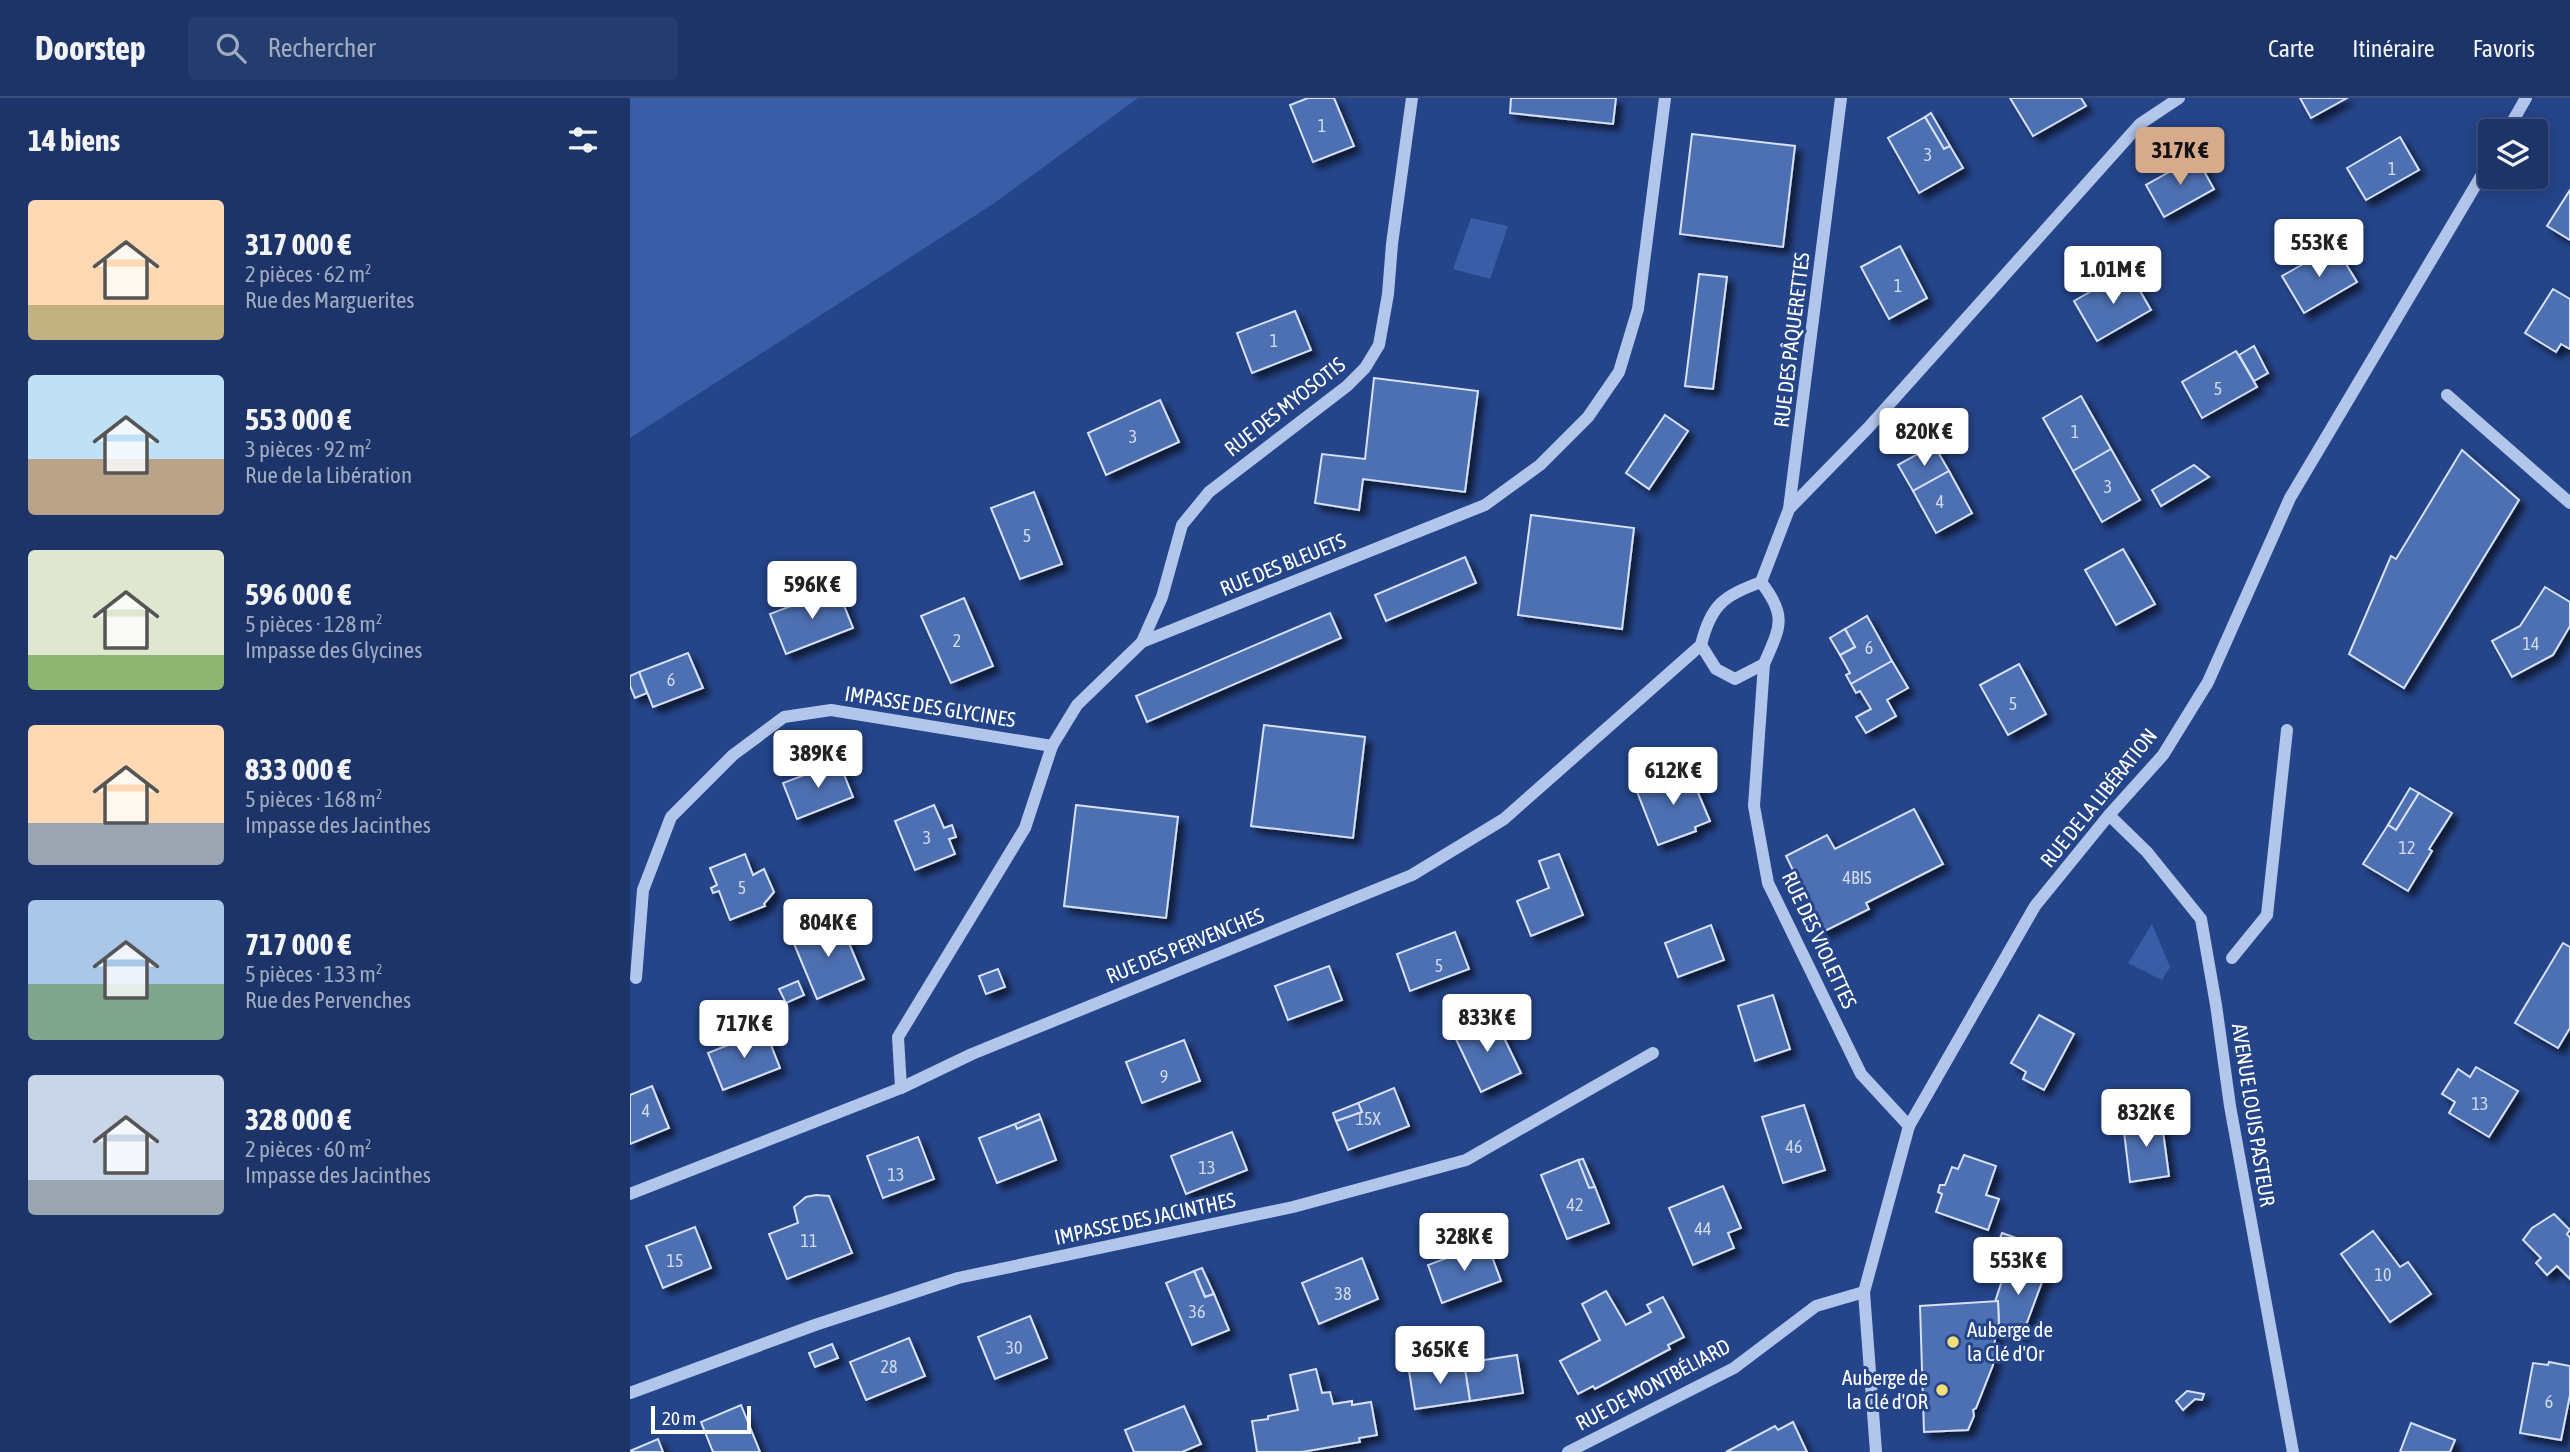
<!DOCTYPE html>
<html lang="fr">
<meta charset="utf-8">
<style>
:root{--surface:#1c3468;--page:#253c6e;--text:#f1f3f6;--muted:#a0aac0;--line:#3a4f7c;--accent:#d6ab8b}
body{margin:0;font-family:"Asap Condensed",sans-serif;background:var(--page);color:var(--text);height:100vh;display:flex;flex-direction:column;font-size:26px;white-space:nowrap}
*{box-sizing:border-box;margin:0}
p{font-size:23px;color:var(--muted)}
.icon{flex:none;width:38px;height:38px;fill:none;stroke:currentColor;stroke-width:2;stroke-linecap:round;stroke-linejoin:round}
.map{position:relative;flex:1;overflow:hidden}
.panel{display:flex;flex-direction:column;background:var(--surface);width:630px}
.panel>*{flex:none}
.tools{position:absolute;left:1848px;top:21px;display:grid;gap:14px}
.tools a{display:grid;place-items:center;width:70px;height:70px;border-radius:7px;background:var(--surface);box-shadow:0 4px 18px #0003,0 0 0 2px var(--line);font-size:35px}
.scale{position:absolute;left:21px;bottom:18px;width:100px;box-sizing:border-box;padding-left:7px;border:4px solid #fff;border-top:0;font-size:19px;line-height:24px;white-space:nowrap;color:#fff;-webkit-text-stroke:5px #25458a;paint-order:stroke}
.price{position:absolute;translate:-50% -60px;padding:0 16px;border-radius:7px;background:#fff;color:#222;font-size:23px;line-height:46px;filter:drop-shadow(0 2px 4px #0008)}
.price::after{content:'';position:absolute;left:50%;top:42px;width:21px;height:16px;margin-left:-10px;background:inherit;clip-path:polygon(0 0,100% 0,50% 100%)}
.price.on{background:var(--accent);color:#111}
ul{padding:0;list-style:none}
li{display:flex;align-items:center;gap:21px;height:175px;padding:0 28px}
li span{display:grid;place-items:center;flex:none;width:196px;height:140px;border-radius:7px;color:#555}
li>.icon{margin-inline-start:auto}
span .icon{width:84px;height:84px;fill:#fffc;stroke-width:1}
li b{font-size:30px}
h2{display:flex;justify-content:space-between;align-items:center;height:84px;padding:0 28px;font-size:30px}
header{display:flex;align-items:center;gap:42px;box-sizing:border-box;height:98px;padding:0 35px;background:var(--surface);border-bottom:2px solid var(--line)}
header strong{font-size:33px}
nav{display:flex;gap:38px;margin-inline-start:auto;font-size:24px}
.search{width:490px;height:63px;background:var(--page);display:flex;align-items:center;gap:18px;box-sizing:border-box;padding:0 24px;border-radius:7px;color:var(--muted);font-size:26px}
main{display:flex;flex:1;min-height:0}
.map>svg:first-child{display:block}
.green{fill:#395da7}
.building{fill:#4d6fb2;stroke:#d6e1f8;stroke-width:2;filter:url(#shadow)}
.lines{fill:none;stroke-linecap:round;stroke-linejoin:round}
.minor{stroke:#b2c5ea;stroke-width:12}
.poi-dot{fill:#f4de76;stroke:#25458a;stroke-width:2.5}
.labels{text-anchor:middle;stroke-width:6;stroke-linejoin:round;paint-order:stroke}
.number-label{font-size:18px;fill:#d2dbec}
.street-label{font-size:21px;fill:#fff;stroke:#25458a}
.poi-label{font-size:21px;fill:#fff;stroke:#25458a;text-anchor:start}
</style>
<header>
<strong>Doorstep</strong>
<div class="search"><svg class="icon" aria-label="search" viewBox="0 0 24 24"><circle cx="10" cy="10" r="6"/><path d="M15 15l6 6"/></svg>Rechercher</div>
<nav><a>Carte</a><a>Itinéraire</a><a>Favoris</a></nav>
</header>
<main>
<section class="panel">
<h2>14 biens<svg class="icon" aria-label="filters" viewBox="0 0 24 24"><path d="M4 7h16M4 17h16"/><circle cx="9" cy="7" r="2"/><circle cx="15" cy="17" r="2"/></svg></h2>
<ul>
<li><span style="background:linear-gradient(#ffd9b3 75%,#c2b280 0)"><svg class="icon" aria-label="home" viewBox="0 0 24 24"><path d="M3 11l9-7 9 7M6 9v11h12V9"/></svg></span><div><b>317 000 €</b><p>2 pièces · 62 m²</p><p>Rue des Marguerites</p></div></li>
<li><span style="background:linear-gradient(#bfe0f5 60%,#b9a48a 0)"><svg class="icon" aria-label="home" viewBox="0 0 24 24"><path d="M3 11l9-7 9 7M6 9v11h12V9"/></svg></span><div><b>553 000 €</b><p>3 pièces · 92 m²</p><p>Rue de la Libération</p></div></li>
<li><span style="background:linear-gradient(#dfe7d0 75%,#8fb573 0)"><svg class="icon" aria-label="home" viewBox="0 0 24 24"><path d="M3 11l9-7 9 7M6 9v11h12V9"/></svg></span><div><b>596 000 €</b><p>5 pièces · 128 m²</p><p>Impasse des Glycines</p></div></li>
<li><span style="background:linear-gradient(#ffd9b3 70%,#9aa5b1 0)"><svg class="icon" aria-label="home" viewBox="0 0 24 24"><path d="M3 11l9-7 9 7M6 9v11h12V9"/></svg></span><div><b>833 000 €</b><p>5 pièces · 168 m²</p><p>Impasse des Jacinthes</p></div></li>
<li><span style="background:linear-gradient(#a9c7e8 60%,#7fa58c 0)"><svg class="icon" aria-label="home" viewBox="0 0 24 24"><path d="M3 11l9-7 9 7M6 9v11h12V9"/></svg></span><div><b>717 000 €</b><p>5 pièces · 133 m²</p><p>Rue des Pervenches</p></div></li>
<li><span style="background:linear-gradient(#c9d6e8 75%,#9aa5b1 0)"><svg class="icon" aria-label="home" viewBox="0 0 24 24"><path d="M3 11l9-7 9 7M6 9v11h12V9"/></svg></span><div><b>328 000 €</b><p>2 pièces · 60 m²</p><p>Impasse des Jacinthes</p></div></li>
</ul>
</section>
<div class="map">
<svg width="1940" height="1354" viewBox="0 0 1940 1354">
<defs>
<filter id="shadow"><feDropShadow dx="6" dy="6" stdDeviation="3.5" flood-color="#0009"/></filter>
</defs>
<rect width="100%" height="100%" fill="#25458a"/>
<g class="green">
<path d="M0 0H508L363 106 0 340Z"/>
<path d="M841 120 878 128 860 181 823 171Z"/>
<path d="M1522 826 1540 869 1532 882 1498 865Z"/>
</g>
<g class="building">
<path d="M678 0H704L724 48 683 64 660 7Z"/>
<path d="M881 0H986L983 26 880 15Z"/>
<path d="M1380 0H1451L1456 8 1403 38Z"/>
<path d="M1670 0H1717L1681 20Z"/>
<path d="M1301 15 1320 48 1314 51 1295 19Z"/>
<path d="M1295 19 1314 51 1320 48 1333 70 1289 95 1258 40Z"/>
<path d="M1062 36 1165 48 1153 149 1050 136Z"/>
<path d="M1770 39 1789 72 1736 102 1717 70Z"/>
<path d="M1566 59 1584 91 1534 119 1516 87Z"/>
<path d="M1940 92V142L1917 128Z"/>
<path d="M1270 148 1297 200 1259 221 1231 169Z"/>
<path d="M1705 148 1727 184 1674 215 1652 178Z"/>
<path d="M1498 172 1521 212 1467 243 1444 203Z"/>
<path d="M1069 176 1097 179 1083 291 1055 288Z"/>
<path d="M1923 191 1940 201V251L1931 246 1926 254 1895 235Z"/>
<path d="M665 213 681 252 622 275 607 235Z"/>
<path d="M1624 248 1638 275 1624 283 1609 257Z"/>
<path d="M1606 253 1627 289 1572 320 1552 284Z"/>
<path d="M744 280 848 293 835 394 733 381 729 412 685 405 692 356 735 361Z"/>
<path d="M1451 298 1481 351 1443 373 1413 320Z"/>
<path d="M530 302 549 344 476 377 458 335Z"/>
<path d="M1035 317 1058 333 1019 391 996 375Z"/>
<path d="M1304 347 1319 373 1283 393 1268 367Z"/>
<path d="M1481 351 1510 402 1472 424 1443 373Z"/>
<path d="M1832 352 1889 402 1774 590 1719 556 1761 458 1766 461Z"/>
<path d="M1564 367 1579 379 1531 408 1522 392Z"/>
<path d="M1319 373 1342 415 1306 435 1283 393Z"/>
<path d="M404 394 432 466 390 481 361 410Z"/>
<path d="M901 417 1004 430 992 531 888 517Z"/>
<path d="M1493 451 1525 506 1486 527 1455 472Z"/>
<path d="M835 459 846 485 756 523 745 497Z"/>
<path d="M1915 489 1940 504V528L1923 557 1882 579 1862 543 1890 528Z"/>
<path d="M207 490 223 530 156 556 140 516Z"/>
<path d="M334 500 363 568 321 585 291 518Z"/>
<path d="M700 515 711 540 517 624 506 598Z"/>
<path d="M1237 518 1262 563 1221 586 1216 577 1220 575 1210 557 1225 549 1215 531Z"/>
<path d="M1215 531 1225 549 1210 557 1200 540Z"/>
<path d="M58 555 73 590 23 609 9 574Z"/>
<path d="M1262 563 1278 590 1257 602 1266 618 1236 635 1226 619 1241 611 1230 593 1226 595 1221 586Z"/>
<path d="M1389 566 1416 616 1378 637 1350 587Z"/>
<path d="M9 574 17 595 5 600 0 588V578Z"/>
<path d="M634 627 735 639 723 740 621 728Z"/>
<path d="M209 664 223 699 167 721 153 685Z"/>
<path d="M1058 671 1080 723 1065 729 1066 733 1028 747 1006 691Z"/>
<path d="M1780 690 1789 695 1766 732 1758 727Z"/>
<path d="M1789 695 1822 715 1799 751 1802 753 1778 793 1733 766 1758 727 1766 732Z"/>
<path d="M304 707 314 730 322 727 326 739 319 741 325 756 285 772 265 723Z"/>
<path d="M446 707 548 719 536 820 434 808Z"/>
<path d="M1284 711 1313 766 1236 805 1239 811 1193 834 1156 758 1197 737 1205 751Z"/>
<path d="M115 756 123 777 134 771 144 794 134 806 135 808 100 822 89 793 83 795 81 790 87 787 80 770Z"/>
<path d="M929 756 953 817 901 838 887 803 919 790 909 763Z"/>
<path d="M209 821 234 881 187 901 162 841Z"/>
<path d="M1081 827 1094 862 1048 879 1035 845Z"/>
<path d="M825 834 839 871 780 893 767 856Z"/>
<path d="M1933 845 1940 849V930L1928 950 1885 925Z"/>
<path d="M699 868 712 902 658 922 645 888Z"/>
<path d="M368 871 375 889 356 896 349 878Z"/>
<path d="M168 883 174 897 156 905 149 891Z"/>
<path d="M1143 897 1160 951 1125 963 1108 908Z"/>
<path d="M1409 917 1444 936 1414 992 1393 981 1396 974 1381 965Z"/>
<path d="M864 919 891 975 851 994 824 937Z"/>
<path d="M135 932 150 970 93 992 78 955Z"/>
<path d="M554 942 570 983 512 1005 496 964Z"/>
<path d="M1846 969 1888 993 1859 1039 1819 1015 1825 1004 1812 996 1828 971 1840 979Z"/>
<path d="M22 988 39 1030 0 1046V997Z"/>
<path d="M764 990 779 1028 718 1052 706 1023 732 1014 728 1005Z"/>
<path d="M728 1005 732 1014 706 1023 703 1015Z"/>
<path d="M1174 1007 1195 1072 1153 1085 1132 1019Z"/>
<path d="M409 1016 411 1021 387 1031 385 1026Z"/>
<path d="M1531 1018 1539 1078 1500 1084 1493 1025Z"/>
<path d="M411 1021 426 1062 367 1085 349 1040 385 1026 387 1031Z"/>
<path d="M602 1034 617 1072 556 1096 541 1058Z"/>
<path d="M288 1039 304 1081 253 1100 237 1058Z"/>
<path d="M1334 1057 1366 1068 1356 1097 1369 1101 1358 1132 1306 1114 1312 1096 1308 1094 1310 1087H1315L1322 1069 1328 1071Z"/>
<path d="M953 1061 965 1089 959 1090 948 1062Z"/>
<path d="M948 1062 959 1090 965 1089 979 1125 937 1141 911 1077Z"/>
<path d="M1093 1088 1111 1130 1098 1135 1104 1150 1063 1167 1039 1110Z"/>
<path d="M186 1097 199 1098 222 1155 157 1181 139 1136 168 1125 164 1109 176 1099Z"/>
<path d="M1924 1116 1940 1132 1937 1136 1940 1140V1181L1927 1168 1917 1177 1906 1165 1911 1160 1893 1142 1902 1130Z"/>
<path d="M65 1129 81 1170 33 1190 16 1148Z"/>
<path d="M1743 1133 1770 1169 1778 1164 1801 1196 1760 1224 1711 1156Z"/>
<path d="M1372 1135 1407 1147 1399 1171 1363 1159Z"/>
<path d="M857 1145 871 1183 812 1205 798 1167Z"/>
<path d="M732 1160 748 1201 689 1226 672 1185Z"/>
<path d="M1378 1164 1415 1176 1392 1238 1369 1227 1368 1203 1365 1204Z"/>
<path d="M572 1170 584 1196 575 1199 564 1173Z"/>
<path d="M564 1173 575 1199 584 1196 599 1232 562 1247 536 1185Z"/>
<path d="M976 1193 996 1227 1021 1214 1017 1207 1033 1199 1054 1239 1038 1247 1040 1251 965 1291 963 1288 948 1296 930 1263 970 1242 952 1206Z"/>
<path d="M1368 1203 1369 1229 1366 1230 1363 1267 1346 1310 1343 1312 1344 1318 1338 1332 1294 1334 1290 1208Z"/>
<path d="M400 1218 417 1260 365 1281 348 1239Z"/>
<path d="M279 1240 295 1278 236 1302 220 1264Z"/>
<path d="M202 1246 208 1260 185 1269 179 1255Z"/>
<path d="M887 1257 893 1295 840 1303 834 1265Z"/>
<path d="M1919 1264 1940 1268V1297L1931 1342 1890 1335 1903 1265 1918 1267Z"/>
<path d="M834 1265 840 1303 785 1311 779 1273Z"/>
<path d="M686 1271 692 1295 700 1294 703 1306 722 1303V1307L741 1304 747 1337 729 1340 730 1344 672 1354H627L622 1323 638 1321V1318L668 1312 660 1277Z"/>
<path d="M1557 1293 1574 1296 1572 1302 1565 1301 1553 1312 1546 1303Z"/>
<path d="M111 1307 130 1354H83L71 1324Z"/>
<path d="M554 1308 571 1346 552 1354H504L495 1332Z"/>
<path d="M1163 1324 1177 1354H1096L1145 1328 1148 1332Z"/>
<path d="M1781 1325 1825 1342 1820 1354H1770Z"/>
<path d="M28 1341 33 1354H0V1353Z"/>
</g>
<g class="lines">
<g class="minor">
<path d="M1877 33 1896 0"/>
<path d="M1817 297 1940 405"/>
<path d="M1159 411 1238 330 1510 26 1549 0"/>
<path d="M1131 484 1159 411 1211 0"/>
<path d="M1131 484C1158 519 1150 529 1134 566L1105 581 1086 571 1071 547C1081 506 1094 498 1131 484Z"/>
<path d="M512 544 532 499 552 427 579 394 717 288 735 270 749 247 758 196 762 146 782 0"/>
<path d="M1134 566 1124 708 1138 785 1231 976 1279 1028"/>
<path d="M1479 717 1517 754 1571 821 1586 907 1600 1008 1663 1354"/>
<path d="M1602 860 1637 817 1657 632"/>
<path d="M6 880 13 792 41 719 103 657 154 619 201 612 422 648"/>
<path d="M271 990 268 939 395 730 422 648 447 607 512 544 855 407 910 367 958 319 989 274 1008 211 1035 0"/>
<path d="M0 1096 271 990 342 956 782 777 874 721 1071 547"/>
<path d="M0 1295 185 1227 328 1180 663 1109 836 1062 1023 955"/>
<path d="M938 1354 1104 1270 1186 1208 1234 1194"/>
<path d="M1246 1354 1234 1194 1279 1028 1405 808 1479 717 1533 657 1578 584 1660 400 1860 63"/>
</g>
</g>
<g class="poi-dot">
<circle cx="1323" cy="1244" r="7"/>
<circle cx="1312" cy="1292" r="7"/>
</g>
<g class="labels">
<g class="number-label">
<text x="692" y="34">1</text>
<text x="1298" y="63">3</text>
<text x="1762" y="77">1</text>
<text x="1268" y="194">1</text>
<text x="644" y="249">1</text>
<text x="1588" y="297">5</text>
<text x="1445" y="340">1</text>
<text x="503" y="345">3</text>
<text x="1478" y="395">3</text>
<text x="1310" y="410">4</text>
<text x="397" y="444">5</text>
<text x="327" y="549">2</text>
<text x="1901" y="552">14</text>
<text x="1239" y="556">6</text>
<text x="41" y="588">6</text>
<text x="1383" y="612">5</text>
<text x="297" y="746">3</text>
<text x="1777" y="756">12</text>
<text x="1227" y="786">4BIS</text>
<text x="112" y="796">5</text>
<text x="809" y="874">5</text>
<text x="534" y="985">9</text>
<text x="1850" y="1012">13</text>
<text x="16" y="1019">4</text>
<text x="738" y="1027">15X</text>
<text x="1164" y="1055">46</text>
<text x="577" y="1076">13</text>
<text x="266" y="1083">13</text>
<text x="945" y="1113">42</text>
<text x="1073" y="1137">44</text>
<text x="179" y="1149">11</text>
<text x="45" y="1169">15</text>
<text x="1753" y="1183">10</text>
<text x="713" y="1202">38</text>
<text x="567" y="1220">36</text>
<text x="384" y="1256">30</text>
<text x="259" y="1275">28</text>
<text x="1919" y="1310">6</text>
</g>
<g class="street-label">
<text transform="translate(1162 242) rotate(-83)" y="7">RUE DES PÂQUERETTES</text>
<text transform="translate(655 309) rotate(-38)" y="7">RUE DES MYOSOTIS</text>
<text transform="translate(653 467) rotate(-22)" y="7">RUE DES BLEUETS</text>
<text transform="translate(300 609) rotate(9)" y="7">IMPASSE DES GLYCINES</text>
<text transform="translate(1469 700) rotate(-51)" y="7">RUE DE LA LIBÉRATION</text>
<text transform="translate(1189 842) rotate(65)" y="7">RUE DES VIOLETTES</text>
<text transform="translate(555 848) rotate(-22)" y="7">RUE DES PERVENCHES</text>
<text transform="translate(1623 1017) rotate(81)" y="7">AVENUE LOUIS PASTEUR</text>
<text transform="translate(515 1121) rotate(-12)" y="7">IMPASSE DES JACINTHES</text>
<text transform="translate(1023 1287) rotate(-28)" y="7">RUE DE MONTBÉLIARD</text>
</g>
<g class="poi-label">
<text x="1337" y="1239">Auberge de<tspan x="1337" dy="24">la Clé d'Or</tspan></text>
<text x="1298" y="1287" text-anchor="end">Auberge de<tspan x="1298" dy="24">la Clé d'OR</tspan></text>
</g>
</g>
</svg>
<div class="tools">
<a><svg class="icon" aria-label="layers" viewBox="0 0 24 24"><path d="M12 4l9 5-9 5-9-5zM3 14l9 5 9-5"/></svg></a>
</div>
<div class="scale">20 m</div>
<b class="price on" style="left:1550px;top:89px">317K €</b>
<b class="price" style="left:1689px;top:181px">553K €</b>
<b class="price" style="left:1483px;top:208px">1.01M €</b>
<b class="price" style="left:1294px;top:370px">820K €</b>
<b class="price" style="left:182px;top:523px">596K €</b>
<b class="price" style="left:188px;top:692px">389K €</b>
<b class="price" style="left:1043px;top:709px">612K €</b>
<b class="price" style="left:198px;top:861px">804K €</b>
<b class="price" style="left:857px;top:956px">833K €</b>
<b class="price" style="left:114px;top:962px">717K €</b>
<b class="price" style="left:1516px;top:1051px">832K €</b>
<b class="price" style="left:834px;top:1175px">328K €</b>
<b class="price" style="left:1388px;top:1199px">553K €</b>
<b class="price" style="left:810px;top:1288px">365K €</b>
</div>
</main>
